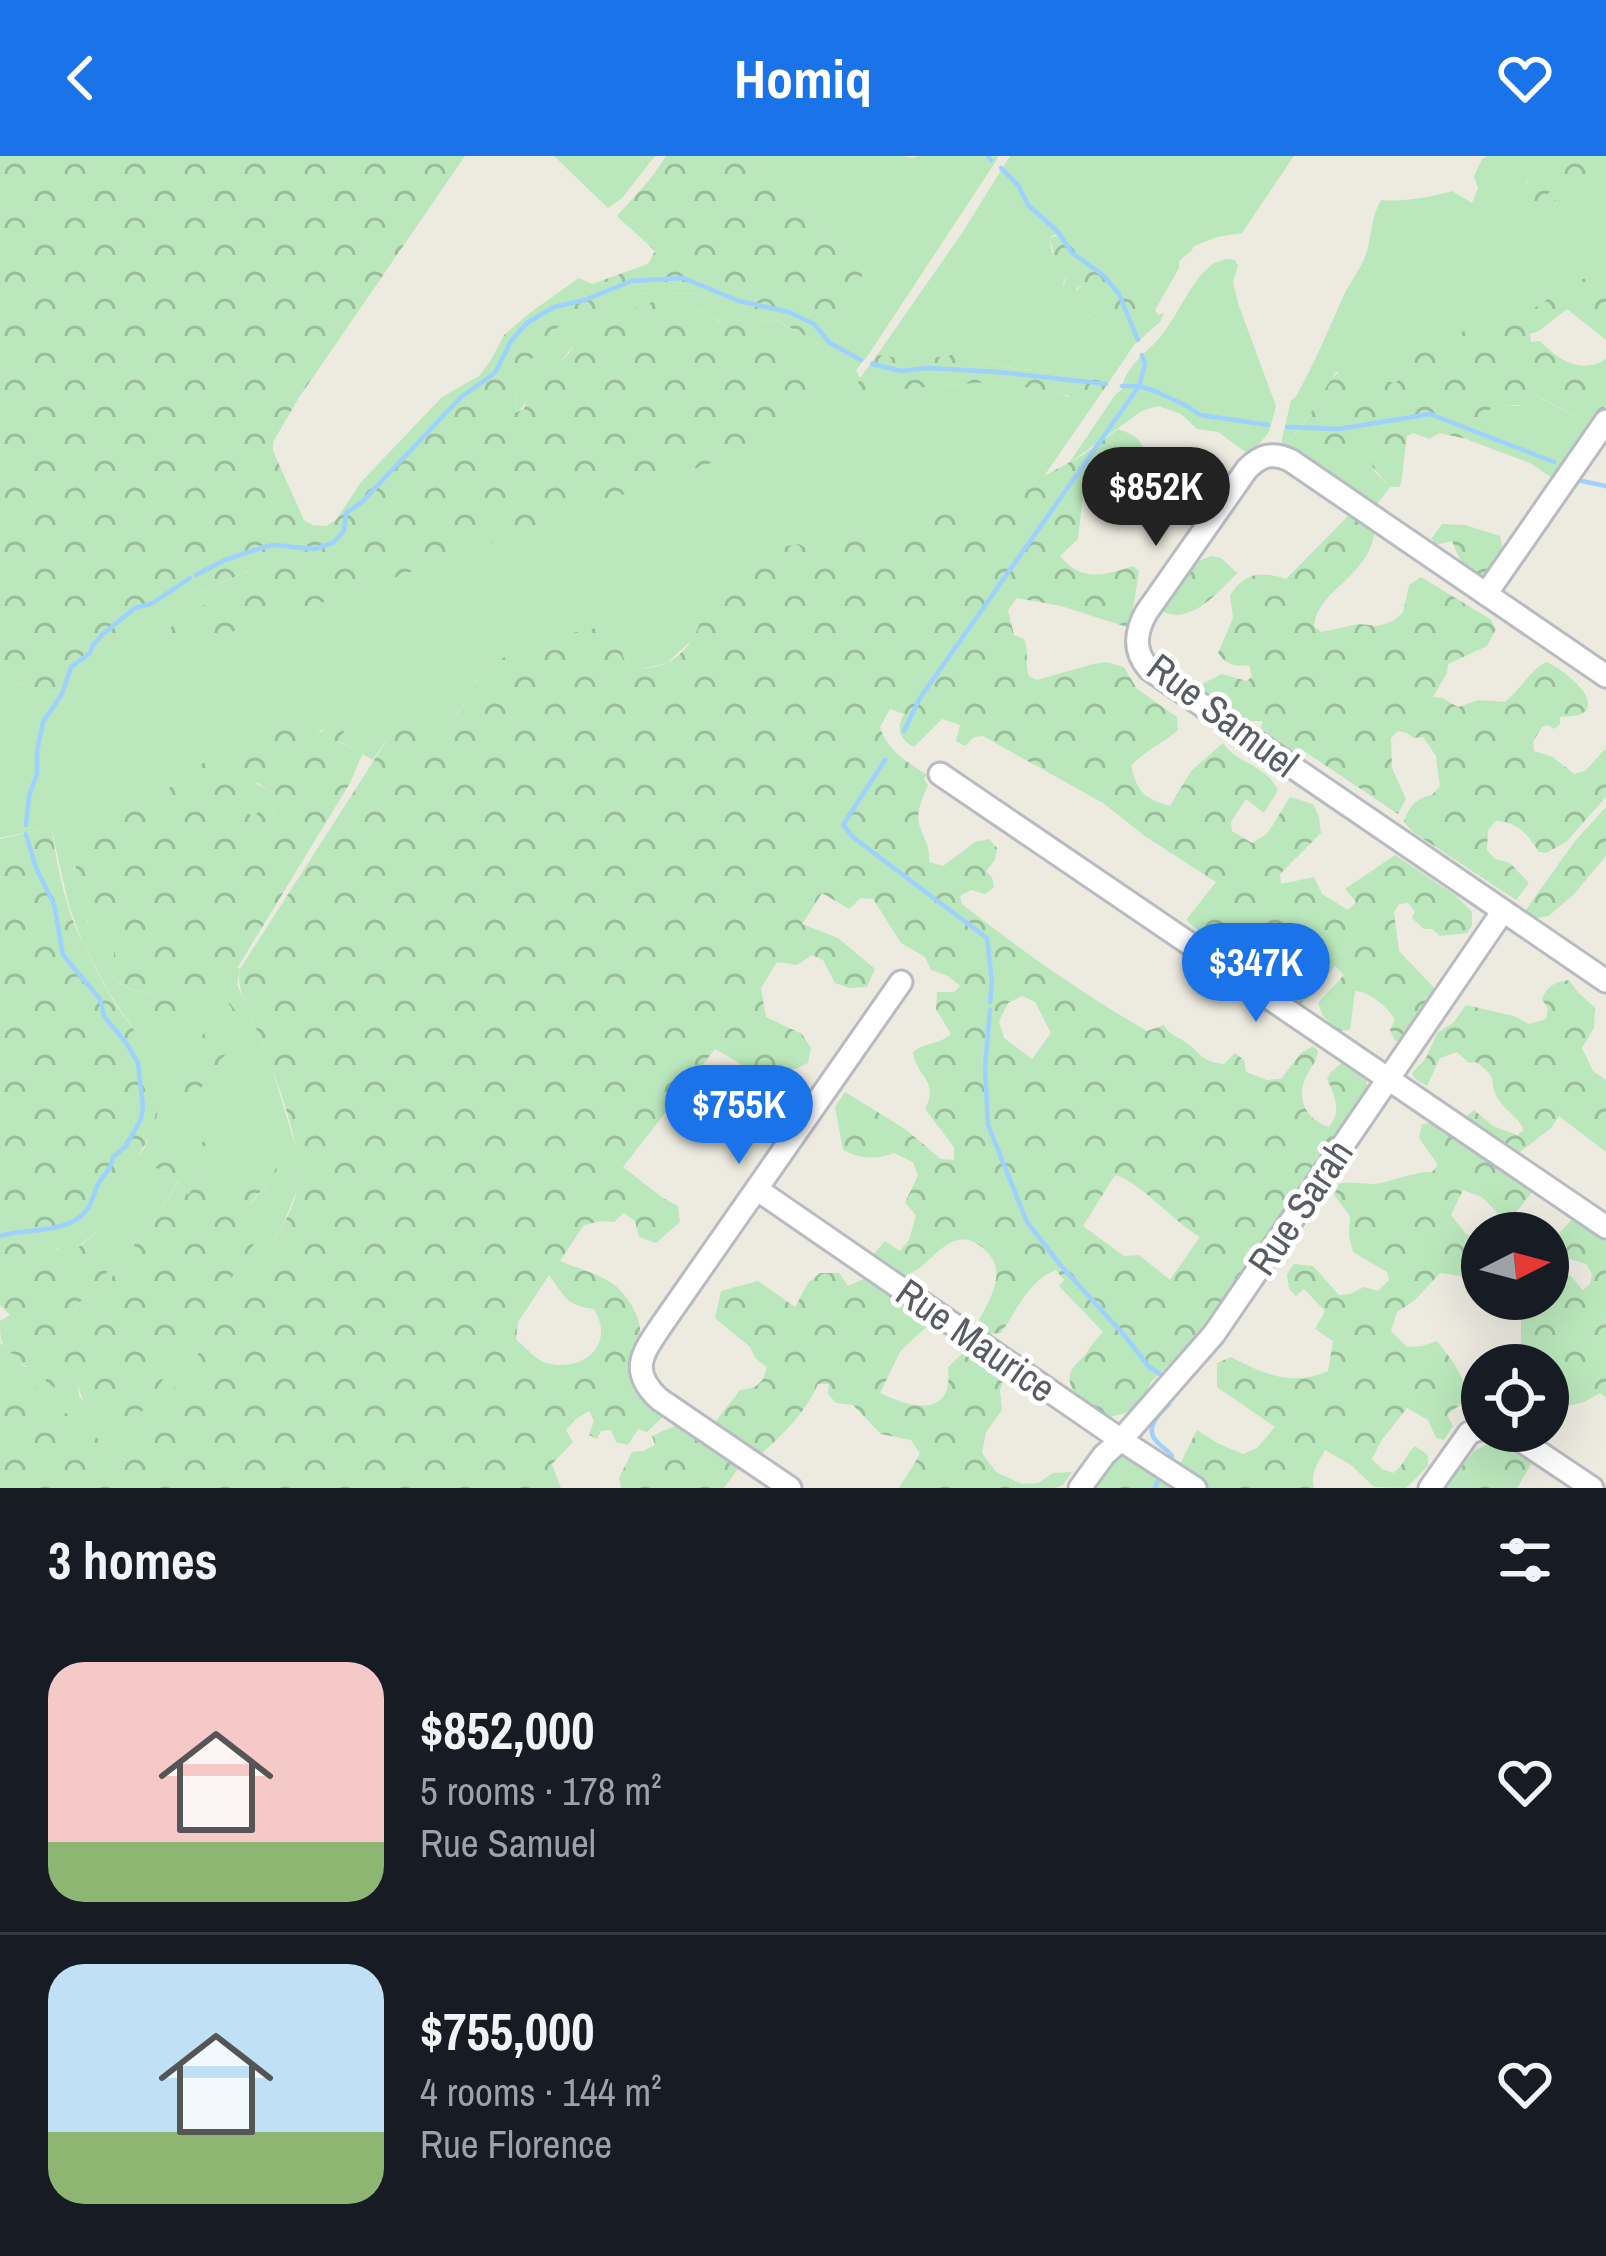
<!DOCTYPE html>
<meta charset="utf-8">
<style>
:root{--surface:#171b24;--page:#242831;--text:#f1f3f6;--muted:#9ea1a6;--line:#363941;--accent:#1a73e8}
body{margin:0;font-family:"Archivo Narrow",sans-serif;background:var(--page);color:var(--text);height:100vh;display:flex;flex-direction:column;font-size:45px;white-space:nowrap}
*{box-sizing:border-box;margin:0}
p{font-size:39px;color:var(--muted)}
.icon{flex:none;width:66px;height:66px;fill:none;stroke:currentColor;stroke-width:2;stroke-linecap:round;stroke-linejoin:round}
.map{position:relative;height:1332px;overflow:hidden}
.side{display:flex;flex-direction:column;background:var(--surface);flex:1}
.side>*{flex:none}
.needle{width:78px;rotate:84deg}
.controls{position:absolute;left:1461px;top:1056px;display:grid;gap:24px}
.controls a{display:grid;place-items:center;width:108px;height:108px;border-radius:50%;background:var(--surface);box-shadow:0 12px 48px #0002;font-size:60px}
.price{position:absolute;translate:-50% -102px;padding:0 27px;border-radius:42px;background:var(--accent);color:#fff;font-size:39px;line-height:78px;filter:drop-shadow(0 3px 6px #0008)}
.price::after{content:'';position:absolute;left:50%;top:72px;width:36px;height:27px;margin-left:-18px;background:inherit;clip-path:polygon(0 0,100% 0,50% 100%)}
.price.active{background:#222;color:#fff}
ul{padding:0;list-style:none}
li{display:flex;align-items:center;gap:36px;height:300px;padding:0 48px}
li+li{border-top:3px solid var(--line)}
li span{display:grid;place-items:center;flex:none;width:336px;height:240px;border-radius:36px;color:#555}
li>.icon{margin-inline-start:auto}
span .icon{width:144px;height:144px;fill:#fffc;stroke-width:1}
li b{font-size:51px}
h2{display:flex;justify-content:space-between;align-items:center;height:144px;padding:0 48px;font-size:51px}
header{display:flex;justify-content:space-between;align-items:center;height:156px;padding:0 48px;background:var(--accent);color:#fff;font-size:54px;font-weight:700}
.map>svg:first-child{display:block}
.green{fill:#bae7bc;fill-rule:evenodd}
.forest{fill:url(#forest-crowns);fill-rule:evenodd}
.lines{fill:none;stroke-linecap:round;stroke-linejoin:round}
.stream{stroke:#9fd1ff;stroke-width:4.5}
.minor-casing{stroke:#b8bbc1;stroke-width:27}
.minor{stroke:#fff;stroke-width:21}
.labels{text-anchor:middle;stroke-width:10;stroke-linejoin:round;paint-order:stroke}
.street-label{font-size:39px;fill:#595d63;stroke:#fff}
</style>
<header><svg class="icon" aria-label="back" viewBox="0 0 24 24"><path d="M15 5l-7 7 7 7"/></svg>Homiq<svg class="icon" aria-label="heart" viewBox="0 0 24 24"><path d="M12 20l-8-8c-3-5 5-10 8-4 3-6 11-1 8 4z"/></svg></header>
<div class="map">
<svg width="1606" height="1332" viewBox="0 0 1606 1332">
<defs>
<pattern id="forest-crowns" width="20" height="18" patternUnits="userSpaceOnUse" patternTransform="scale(3)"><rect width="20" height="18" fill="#bae7bc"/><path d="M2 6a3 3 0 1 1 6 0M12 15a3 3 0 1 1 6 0" fill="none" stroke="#9abe9c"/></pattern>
</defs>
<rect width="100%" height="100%" fill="#edebe0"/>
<g class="green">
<path d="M554 0H655L622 42 608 52Z"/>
<path d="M752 0H904L912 2 918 0H997L998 2 869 198 841 179 829 161 865 116Z"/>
<path d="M1010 0H1294L1242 77 1217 81 1194 90C1191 98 1184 99 1179 106V112L1155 154 1158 159 1164 157 1160 166 1134 189 1113 220 1059 208 1054 215C1023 213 992 215 969 192 959 192 960 196 952 201 943 205 933 200 925 199L915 205 877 199 962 77ZM1065 78C1079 81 1083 92 1094 101 1102 108 1111 111 1119 116 1129 123 1144 142 1148 154L1123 162 1088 160 1092 137 1083 129 1077 134 1063 130 1070 105 1069 102 1052 97 1050 82 1054 79Z"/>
<path d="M1488 0H1539L1526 28 1551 33 1560 25 1567 27 1555 47 1604 20 1596 0H1606V115L1571 127 1517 164H1496L1442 195 1407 200 1405 218 1395 227 1336 216 1311 257 1287 288 1343 314 1348 303 1365 299 1375 303 1374 315 1390 331 1374 352 1280 292 1291 244 1295 242C1314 209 1328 174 1344 139 1351 125 1361 112 1366 98 1372 79 1371 61 1381 44 1399 46 1434 41 1452 35L1472 47 1478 32 1474 20 1482 3Z"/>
<path d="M1226 103 1235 104 1238 110 1233 126 1239 150 1276 250 1269 276 1260 287 1247 297 1218 276 1197 273 1181 258 1158 250 1142 255 1069 307 1115 239 1122 233C1125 210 1146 198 1160 181 1177 161 1190 127 1209 111 1215 106 1219 106 1226 103Z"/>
<path d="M659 137 706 138 728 153 720 167 710 157 654 145 623 158 607 169 582 177C568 199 551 215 533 234 525 243 526 251 515 258L516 228 546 180 561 169 621 147 636 138Z"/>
<path d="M757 164 777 165 829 193 856 214 860 222 855 234 867 244 905 233 988 226 1058 236 1077 245 1083 242H1098L1044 320 1033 326 919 366 870 379 848 370 829 390 812 395 799 388 746 396 739 417 706 455 692 484 667 507 637 514 624 503 619 484 562 480 565 493C516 497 498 491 471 536 463 549 458 560 446 568 406 559 394 571 373 604L339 585 347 569 298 579 294 566 256 628 275 637 279 649 271 656 254 664 247 654 243 637 229 622 224 602 162 641 93 655 88 673 79 678 73 693 78 701 74 713C83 732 95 746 87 767L114 785V800L105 813C117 828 130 836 150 837L152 848 174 857 185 852 171 870 208 860 236 811 240 813 237 828 271 909 299 1002 298 1032 283 1069 263 1104 125 1304 10 1212 0 1200V1184L1 1188 17 1199 18 1207 25 1211 45 1209C59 1185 84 1130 106 1119L107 1089 113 1087 99 1074 81 1088 79 1104 98 1108 96 1113 64 1100 0 1140V1130L25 1109 27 1097 57 1093 78 1074 144 993 152 974 151 905 133 872 109 837 82 785 69 750 51 671 0 682V537L13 529 30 528 36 535 78 536 144 474 189 441 249 415 255 419V428L188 456 159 505 172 495 358 435 780 282 750 192 738 201H731ZM181 995 197 998 216 997 186 1035 188 1040 205 1018 243 1027 253 1021H274L249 1049V1070L203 1153 95 1255 91 1248 80 1242 77 1229 70 1225 59 1196 105 1138 117 1110 133 1093 139 1074 151 1070 179 1024 171 1017 161 1014 172 999 173 1004Z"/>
<path d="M1538 241 1592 269 1555 324 1530 307 1466 283 1484 265 1485 255 1503 249 1518 250Z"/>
</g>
<g class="forest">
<path d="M0 0H465L298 243 273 286V295L304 364 313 369 327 370 336 364 361 326 442 241 479 220 491 204 504 179 531 156 579 122 592 128 648 108 655 95 617 60 651 22 666 0H752L865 116 829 161 841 179 869 198 856 214 829 193 778 165 757 164 732 201H738C745 196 753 186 761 182 784 171 820 208 828 227 816 253 805 268 780 282L358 435 173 495 159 505 150 504 147 497 167 475 188 456 254 428 255 419 248 415 189 441 144 474 78 536 36 535 30 528 13 529 0 537ZM659 137 706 138 728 153 719 167 710 157 654 145 623 158 607 169 581 177 569 197 528 238 524 253 515 257 516 228 546 180 561 169 621 147 636 138Z"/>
<path d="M1539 0H1596L1604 20 1602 27 1552 48 1566 28 1560 25 1543 43 1529 47C1521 30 1532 16 1539 0Z"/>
<path d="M1065 77C1079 81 1083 92 1094 101 1103 108 1111 111 1119 116 1129 122 1144 142 1149 153L1141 162H1123L1112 169 1088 159V149L1081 144 1082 137H1091L1083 129 1069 137 1063 135 1066 121 1065 112 1070 104 1068 102H1055L1050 82Z"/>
<path d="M1606 115V184L1567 153 1539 175 1530 178 1531 186 1540 185C1558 204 1582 219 1606 203V249L1592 269 1539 241 1530 249H1503L1486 255 1485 265 1466 283 1440 277 1429 283 1413 277 1407 280 1401 327 1399 331H1390L1372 310 1375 303 1366 299 1348 303 1343 314 1334 315 1286 289C1295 278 1304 268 1311 257 1330 227 1330 211 1369 207L1383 224 1395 227 1405 218 1407 200 1415 187 1432 186 1442 195 1462 176 1496 164H1517L1571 127Z"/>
<path d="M960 192H970C990 215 1024 213 1053 215L1059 208 1113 220 1098 242H1084L1072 247 1069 240 1058 236 988 226 905 233 867 244 860 242 855 234 860 222 877 199 915 204 925 199C941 201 947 205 960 192Z"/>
<path d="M1118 273C1133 278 1145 284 1144 302L1130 311 1088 325 1082 348 1078 383 1060 400C1081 426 1104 420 1133 410L1139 415 1130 472 1061 450 1017 442 1008 454 1014 479 1024 483C1030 496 1024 506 1029 520L1037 524 1093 508 1106 506 1124 511 1137 533 1177 561 1178 574C1162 588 1145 594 1131 610 1138 637 1144 642 1170 650L1191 615 1223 587C1238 609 1264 607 1278 634L1264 657 1246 643 1231 666 1232 675 1252 687 1267 678 1290 641 1313 648 1319 661 1321 677 1280 718 1281 728 1314 721 1322 738 1348 754 1356 746 1345 733 1395 699 1455 739 1472 756V769L1467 777 1440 780 1432 773H1424L1412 762 1415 755 1408 747 1399 748 1394 756 1399 795 1439 837 1404 885H1395L1390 874 1395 864C1388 851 1370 836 1355 835L1350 874 1339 875 1323 860 1318 847 1344 819 1335 810 1313 838 1299 848 1281 842 1279 831 1289 817 1279 813 1268 826 1221 790C1230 775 1241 778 1257 782L1259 772C1236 766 1225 766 1206 781L1186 764 1216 726 1146 681 1103 647 983 580 974 581 965 590 956 585 960 569 942 563 914 591C899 583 896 572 904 558L890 553 880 571C887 595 908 606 927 619L924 623 928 629C923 641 916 655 919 668 924 685 930 687 929 706L943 710 975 686 989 683 997 692 995 704 986 715 992 721 994 731 985 738 971 734 960 740 962 748C1021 794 1082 838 1147 875L1164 869C1171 881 1178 880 1188 888 1204 901 1202 905 1224 908L1235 897 1244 904 1246 916 1267 924 1281 923 1301 897 1313 890 1318 895C1316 908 1310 911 1305 923 1296 946 1308 964 1329 971 1342 955 1335 940 1327 923L1331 916 1346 903 1366 922 1368 935 1212 1164 1189 1195 1172 1206 1151 1226 1142 1246 1125 1257 1110 1261C1095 1251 1060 1237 1072 1213 1075 1208 1081 1204 1085 1199 1091 1190 1095 1184 1103 1176L1059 1130 1064 1124 1056 1114C1030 1123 1016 1155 1001 1177L990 1178 979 1164C993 1138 1010 1110 979 1089 970 1083 962 1082 952 1086 935 1094 927 1110 906 1120L874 1098 885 1085 900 1095 909 1084 916 1059 905 1047 918 1019 913 1006 894 997C874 1004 861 1003 843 994L835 951 845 936 905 973 941 1003 954 1004V991L925 953C940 923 916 922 913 896 927 885 937 890 951 878L936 853 937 836H954L960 830 948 820 931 814 925 801 901 787 873 743 861 742 849 753 822 737 802 768 838 782 875 813 867 831 849 832 835 827 823 804 812 799 797 809 777 806 761 832 766 861 802 878 811 892 808 907C768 929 750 913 715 893L623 1011 663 1042 678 1050 680 1066 656 1087 639 1081 635 1065 624 1057 614 1066 601 1065 584 1069 560 1105C576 1112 598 1117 613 1128 630 1141 644 1166 640 1187 637 1201 627 1209 633 1224 638 1238 655 1249 666 1258L647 1276 638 1273 628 1289 616 1286 611 1274 601 1275 597 1283 589 1279 594 1265 589 1255 576 1263 566 1274 573 1286 552 1308 561 1332H0V1200L10 1212 125 1304 263 1104C276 1081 295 1054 298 1028 303 987 273 914 257 875 249 854 236 835 240 813L394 573C415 559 423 562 446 568 459 560 463 549 471 536 498 491 515 497 564 493L562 479 606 470 619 484 624 503 637 514C646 512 659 511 667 507 696 492 706 458 706 428L739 417 738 405 746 396 799 388 812 395 829 390 833 376 848 370 870 379 919 366 1033 326 1083 299ZM1022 840 1035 846 1051 877 1032 903 1004 882 999 865 1008 847ZM1115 1019C1139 1025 1174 1066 1200 1081L1170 1124 1139 1099 1124 1100 1083 1070ZM549 1119C564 1139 566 1150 594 1153 616 1189 583 1217 546 1207 536 1204 524 1190 516 1183L518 1166Z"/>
<path d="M1352 356 1375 371C1372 421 1319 431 1314 470L1321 476 1359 468 1378 470 1393 465 1403 456 1409 429 1421 421 1490 463 1496 473 1487 490 1448 508 1447 517 1433 541 1442 542 1458 551 1479 544 1505 546C1521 533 1529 515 1546 506 1559 510 1606 545 1581 558 1574 561 1567 560 1560 561V568L1554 573 1548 569 1542 571 1533 586 1534 595 1553 601 1574 618 1585 615 1606 592V641L1566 686 1546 697 1539 696C1527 678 1518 666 1496 665L1488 674 1487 694 1495 703 1510 707 1529 727 1516 744 1413 676 1404 666C1409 650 1416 642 1432 639L1440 630 1436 600 1423 581 1413 582 1407 577 1398 575 1391 582 1392 612 1406 643 1398 658 1301 593 1284 598 1258 580 1263 565H1235L1198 539 1202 528 1222 518 1247 525 1252 520 1249 509C1236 511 1226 509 1218 497L1233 462 1230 439C1245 416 1262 415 1286 423Z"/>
<path d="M1442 368 1465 369 1500 380 1504 398 1491 415 1483 420C1463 414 1459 403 1452 385L1435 389 1432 382Z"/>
<path d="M1212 400 1221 402 1237 417C1216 438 1190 471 1159 454L1194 403 1201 404Z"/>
<path d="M294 566 298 578 308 572 321 576 337 566 347 569 339 586 363 597 350 627 208 860 196 869 169 872 182 854 162 868 151 860 150 837C130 835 117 828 104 812L114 800V786L97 790C75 768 105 746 74 724 75 707 81 699 65 688L64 682 70 675 79 678 88 673 93 655 161 641 184 617 211 603 224 601C228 618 233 632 251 640L247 654 253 663 261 652 272 656 278 649 275 637C254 626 231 613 241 586Z"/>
<path d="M1606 651V700L1574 738 1549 760 1531 763 1523 758 1575 685Z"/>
<path d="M51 671C57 708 65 753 83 787 91 803 99 820 108 836 125 866 159 898 160 934 161 976 132 1011 107 1040 95 1055 73 1086 55 1093 48 1096 36 1096 28 1097L25 1109 0 1130V683Z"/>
<path d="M1569 824 1578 836 1595 852 1594 872 1582 892 1593 915 1606 924V996L1559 960 1551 972 1520 996 1466 961 1474 954 1493 970 1517 979 1524 974C1518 960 1504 954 1497 941 1487 920 1501 925 1476 906L1469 907 1457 896 1440 902 1427 930 1416 924 1412 917 1426 902 1437 877 1453 867 1466 849 1514 860 1529 868 1546 863 1548 853 1542 843C1548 829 1555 826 1569 824Z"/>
<path d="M230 847 241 863 243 874 198 936 178 951 173 930C186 908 211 859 230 847Z"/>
<path d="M1436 966 1535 1033 1507 1067 1482 1041 1463 1034 1451 1059 1466 1078 1482 1084V1133L1460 1120 1440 1117 1415 1144 1397 1156 1391 1175 1407 1191 1422 1190 1437 1185 1454 1207 1466 1230 1461 1248 1447 1259 1453 1270 1444 1284 1436 1282 1428 1264 1407 1252 1381 1285 1372 1303 1382 1313 1393 1317C1407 1306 1405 1299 1415 1290L1428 1299V1310L1406 1332 1374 1331 1351 1309 1325 1294C1318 1306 1310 1318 1314 1332H1207L1178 1312 1197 1274 1219 1288 1243 1298 1257 1292 1275 1271 1217 1231V1207L1231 1201C1263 1218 1293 1231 1328 1215L1333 1185 1315 1173 1325 1155 1304 1133 1296 1140 1289 1133 1287 1118 1294 1108 1313 1110 1339 1139 1350 1138 1364 1131 1378 1135 1389 1124 1387 1116 1353 1096 1349 1080 1350 1060 1334 1039 1339 1028C1354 1024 1366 1030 1380 1027 1399 1023 1413 1016 1432 1016L1438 1009 1419 982 1422 968Z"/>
<path d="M207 985 215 988 216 997 186 1035 188 1039 205 1018 243 1027 273 1004 277 1014 274 1021 249 1048 256 1052 257 1060 250 1070 257 1083 213 1150 198 1156 203 1164 133 1268 106 1267 98 1263 91 1248H85L77 1229 69 1225 55 1232 46 1226V1220L59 1196 105 1138 117 1110 133 1093 139 1074 151 1070 179 1025 171 1017 151 1010 158 990 164 986 172 990 173 1003 181 995 197 998 200 987Z"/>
<path d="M1575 1060 1606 1081V1242L1600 1237 1584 1246 1559 1252 1553 1271 1546 1281 1533 1275H1548V1209H1521V1154L1500 1143H1548V1112L1552 1109 1571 1120 1583 1134 1590 1128 1592 1118 1586 1108 1550 1097 1553 1084Z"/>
<path d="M110 1072 123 1073 125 1077 120 1085 107 1089 113 1101 106 1119C84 1129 59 1185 45 1209L36 1214 18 1207 17 1199C0 1196 0 1180 0 1165L10 1159 0 1149V1139L64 1099 96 1112 97 1108 79 1104 71 1098 99 1074Z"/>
<path d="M820 1117H839L848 1130 870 1120 930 1161V1168L901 1194 880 1237C911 1252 954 1263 948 1211L971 1189 1006 1214 1000 1235 1002 1254 986 1276 982 1297 996 1316 1022 1328 1038 1327 1053 1317 1072 1316 1063 1329 1055 1332H899L920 1298 911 1284 881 1278 853 1249 836 1247 828 1238 829 1228H818C804 1259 783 1278 758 1301L712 1270 740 1234C757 1232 763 1228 767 1211L755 1202 750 1191 715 1162 721 1135 758 1125 795 1151 808 1127Z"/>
<path d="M679 1268 740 1310 724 1332H621L619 1322 632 1296 643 1295 655 1289 652 1280Z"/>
<path d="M1490 1287H1508L1535 1302 1517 1332H1445L1474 1295Z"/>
<path d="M1121 1298 1131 1300 1183 1332H1090L1111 1302Z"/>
</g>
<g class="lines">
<g class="stream">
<path d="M988 0 991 4"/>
<path d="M1001 12 1018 29 1028 49 1058 76 1072 97 1103 119 1119 138 1138 184"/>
<path d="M872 208 901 215 927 212 998 216 1106 228"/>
<path d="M1122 230H1139L1157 236 1187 250 1200 259 1268 269"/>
<path d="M1287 271 1339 273 1430 258 1554 306"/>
<path d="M1582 325 1606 330"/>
<path d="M196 419 225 404 264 391 274 389 314 393 333 387 344 375 346 357 362 346 461 241 495 217 511 185 527 167 554 151 585 144 631 125 683 122 739 145 789 156 814 168 830 187 861 204"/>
<path d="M904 575 920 542 1139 230 1145 209 1142 199"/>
<path d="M885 604 843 669 854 682 987 782 992 826 990 846"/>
<path d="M26 669 29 640 37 618V596L43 566 62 538 71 511 90 497 93 489 103 478 135 452 153 447 190 422"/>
<path d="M990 854 985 911 988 969 1027 1066 1062 1111 1125 1180 1149 1211 1160 1218"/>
<path d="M0 1080C27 1071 70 1080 89 1051 93 1043 95 1033 100 1025 106 1016 111 1014 113 1001L126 990 141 963 143 951 138 907 127 888 104 860 100 843 63 799 54 748 36 712 26 678"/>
<path d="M1169 1248C1158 1259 1143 1273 1158 1287 1163 1292 1169 1295 1172 1300"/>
<path d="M1155 1332 1158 1323"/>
</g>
<defs>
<g id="minor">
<path d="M1486 438 1606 265"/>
<path d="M1606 520 1290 304C1272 296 1261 299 1247 313L1146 457C1135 477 1133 495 1149 513L1606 825"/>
<path d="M940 618 1606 1071"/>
<path d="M758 1034 1121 1284 1195 1332"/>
<path d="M1507 1275 1592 1332"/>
<path d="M790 1332 659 1243C628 1214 643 1197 663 1167L901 826"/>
<path d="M1080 1332 1104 1299 1121 1284 1214 1178 1503 755"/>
<path d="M1430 1332 1469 1277 1482 1272"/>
</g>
</defs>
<use href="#minor" class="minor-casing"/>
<use href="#minor" class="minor"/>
</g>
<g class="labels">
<g class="street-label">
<text transform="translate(1223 559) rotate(37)" y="14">Rue Samuel</text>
<text transform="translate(1300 1051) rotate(-56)" y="14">Rue Sarah</text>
<text transform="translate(976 1184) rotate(35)" y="14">Rue Maurice</text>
</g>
</g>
</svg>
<div class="controls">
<a><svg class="needle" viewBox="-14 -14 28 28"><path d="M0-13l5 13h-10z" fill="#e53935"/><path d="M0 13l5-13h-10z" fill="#9ea1a6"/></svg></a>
<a><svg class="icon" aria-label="locate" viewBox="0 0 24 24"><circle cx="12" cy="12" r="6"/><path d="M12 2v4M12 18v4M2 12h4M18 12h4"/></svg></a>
</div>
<b class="price active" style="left:1156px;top:393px">$852K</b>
<b class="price" style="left:1256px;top:869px">$347K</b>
<b class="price" style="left:739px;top:1011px">$755K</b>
</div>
<section class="side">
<h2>3 homes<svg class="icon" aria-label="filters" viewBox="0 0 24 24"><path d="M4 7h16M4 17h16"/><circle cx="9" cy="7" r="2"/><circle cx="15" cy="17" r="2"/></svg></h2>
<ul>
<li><span style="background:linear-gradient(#f6c9c9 75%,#8fb573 0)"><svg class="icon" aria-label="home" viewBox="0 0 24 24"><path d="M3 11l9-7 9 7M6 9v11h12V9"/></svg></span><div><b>$852,000</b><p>5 rooms · 178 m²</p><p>Rue Samuel</p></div><svg class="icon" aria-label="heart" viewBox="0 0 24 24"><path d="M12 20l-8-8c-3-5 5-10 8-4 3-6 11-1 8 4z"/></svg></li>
<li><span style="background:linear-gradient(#bfe0f5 70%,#8fb573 0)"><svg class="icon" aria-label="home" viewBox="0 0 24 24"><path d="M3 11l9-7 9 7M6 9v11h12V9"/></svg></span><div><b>$755,000</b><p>4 rooms · 144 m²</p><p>Rue Florence</p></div><svg class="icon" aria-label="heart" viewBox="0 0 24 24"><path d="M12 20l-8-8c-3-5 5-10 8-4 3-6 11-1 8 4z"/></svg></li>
</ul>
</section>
